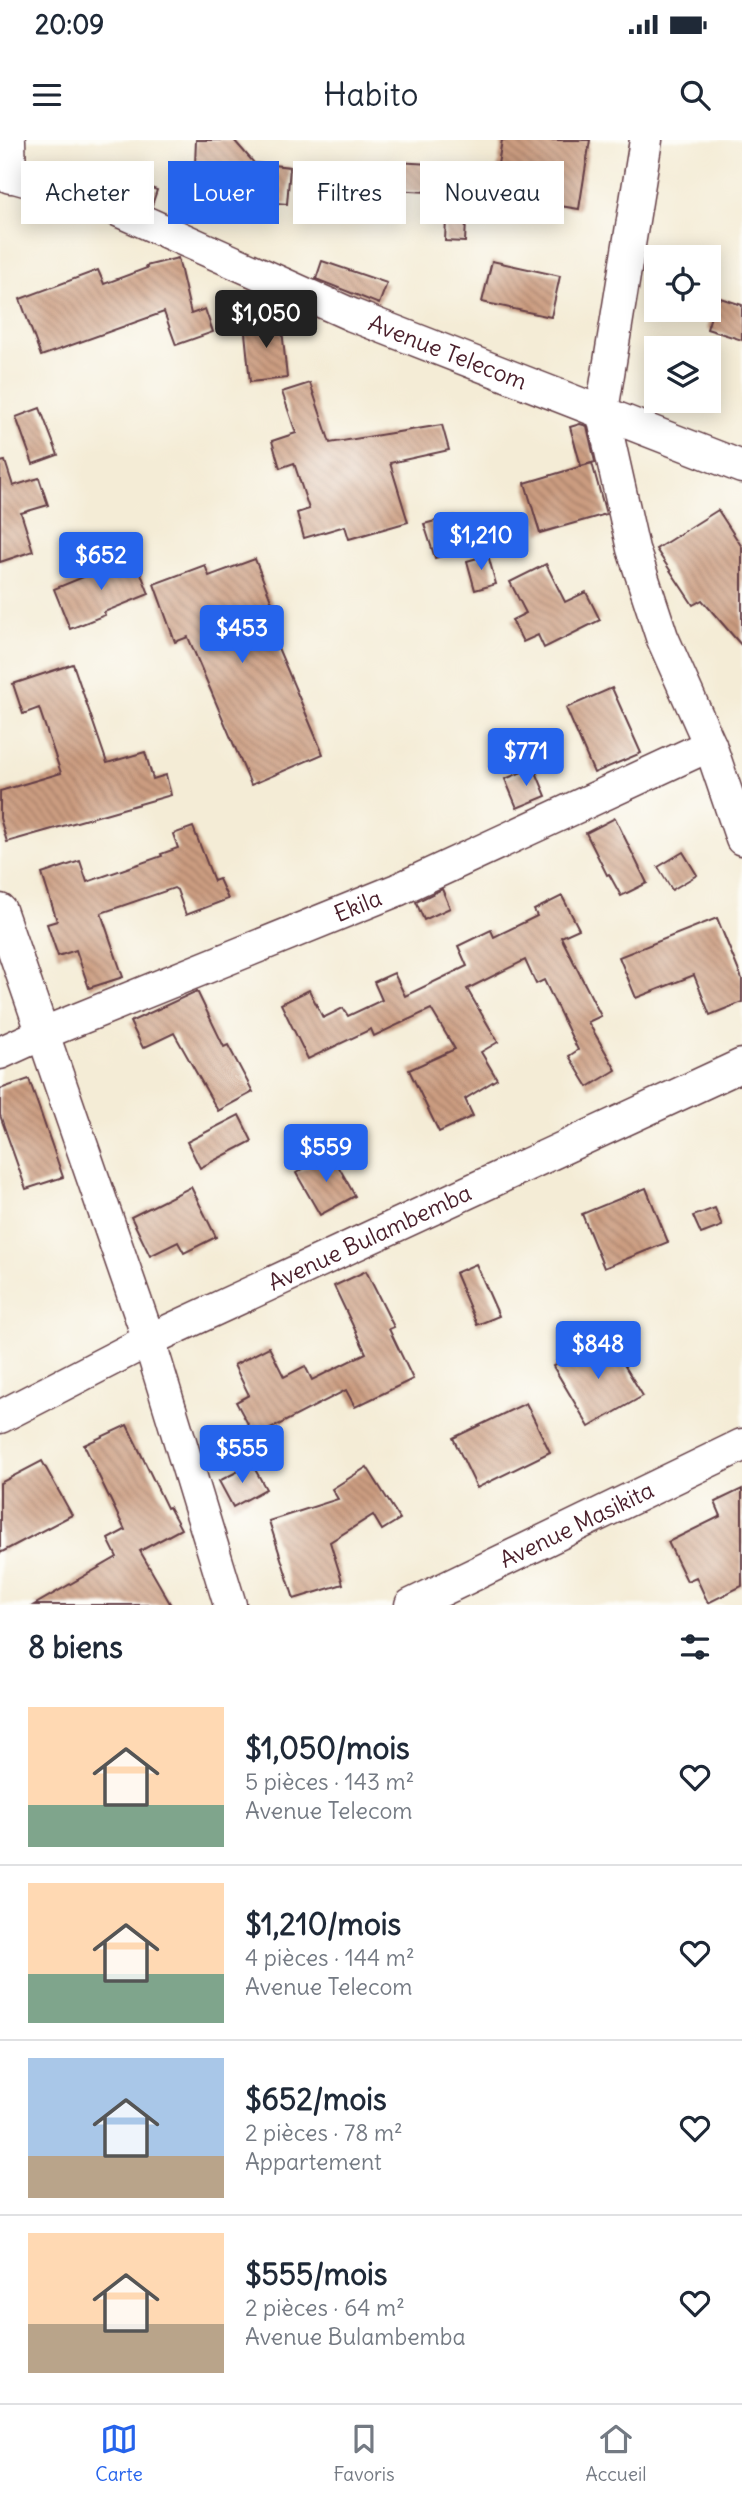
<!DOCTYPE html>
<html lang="fr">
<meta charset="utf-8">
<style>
:root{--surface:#fff;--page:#f2f2f3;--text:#1f2937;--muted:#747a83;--line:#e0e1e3;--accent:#2563eb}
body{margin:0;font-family:Delius,sans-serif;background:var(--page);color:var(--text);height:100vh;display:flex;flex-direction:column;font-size:26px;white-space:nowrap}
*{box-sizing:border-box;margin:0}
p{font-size:23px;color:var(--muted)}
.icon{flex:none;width:38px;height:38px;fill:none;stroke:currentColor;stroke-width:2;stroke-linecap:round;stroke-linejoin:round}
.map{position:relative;height:1465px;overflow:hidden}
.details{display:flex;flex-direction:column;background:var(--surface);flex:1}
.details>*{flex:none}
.banner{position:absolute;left:21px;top:21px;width:700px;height:63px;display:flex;gap:14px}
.controls{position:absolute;left:644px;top:105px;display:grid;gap:14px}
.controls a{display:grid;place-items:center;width:77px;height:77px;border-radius:0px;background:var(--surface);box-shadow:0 4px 18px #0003;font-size:35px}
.price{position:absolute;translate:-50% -60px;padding:0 16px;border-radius:7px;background:var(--accent);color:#fff;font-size:23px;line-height:46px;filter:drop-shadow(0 2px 4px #0008)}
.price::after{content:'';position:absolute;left:50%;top:42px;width:21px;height:16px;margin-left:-10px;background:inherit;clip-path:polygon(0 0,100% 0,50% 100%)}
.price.selected{background:#222;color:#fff}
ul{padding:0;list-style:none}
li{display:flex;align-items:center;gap:21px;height:175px;padding:0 28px}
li+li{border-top:2px solid var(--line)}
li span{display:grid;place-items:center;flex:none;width:196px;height:140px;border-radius:0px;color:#555}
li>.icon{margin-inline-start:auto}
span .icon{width:84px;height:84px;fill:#fffc;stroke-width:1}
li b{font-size:30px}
h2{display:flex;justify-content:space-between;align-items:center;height:84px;padding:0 28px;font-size:30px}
.pill{padding:0 24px;border-radius:0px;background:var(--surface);box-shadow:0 4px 18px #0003;font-size:24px;line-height:63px}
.pill.selected{background:var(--accent);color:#fff}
.status{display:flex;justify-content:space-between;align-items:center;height:49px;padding:0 35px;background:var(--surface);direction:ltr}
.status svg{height:19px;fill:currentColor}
header{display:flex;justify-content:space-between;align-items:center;height:91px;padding:0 28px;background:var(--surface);font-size:32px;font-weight:600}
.tabs{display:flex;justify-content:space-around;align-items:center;height:98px;border-top:2px solid var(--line);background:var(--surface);font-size:19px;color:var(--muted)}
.tabs a{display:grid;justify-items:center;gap:4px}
.tabs .selected{color:var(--accent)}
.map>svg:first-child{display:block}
.building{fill:url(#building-back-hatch)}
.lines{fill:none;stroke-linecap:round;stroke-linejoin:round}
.minor-casing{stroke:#643e45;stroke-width:35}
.minor{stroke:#fff;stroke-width:32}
.labels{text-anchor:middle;stroke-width:5;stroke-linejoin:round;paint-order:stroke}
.street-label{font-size:23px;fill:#4a1f2b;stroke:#fdfcf7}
</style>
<div class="status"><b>20:09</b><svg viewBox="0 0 49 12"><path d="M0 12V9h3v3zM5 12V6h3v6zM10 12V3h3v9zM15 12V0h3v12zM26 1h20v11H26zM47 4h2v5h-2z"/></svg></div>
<header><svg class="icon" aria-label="menu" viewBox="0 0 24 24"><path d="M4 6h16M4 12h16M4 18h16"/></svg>Habito<svg class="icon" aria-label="search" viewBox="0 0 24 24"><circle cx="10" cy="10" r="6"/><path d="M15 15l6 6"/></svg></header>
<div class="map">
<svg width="742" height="1465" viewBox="0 0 742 1465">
<defs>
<pattern id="building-back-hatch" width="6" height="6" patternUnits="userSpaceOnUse" patternTransform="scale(1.75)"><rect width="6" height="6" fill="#cb9c80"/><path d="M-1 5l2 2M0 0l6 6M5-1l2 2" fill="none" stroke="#a77f69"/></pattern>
</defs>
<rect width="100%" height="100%" fill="#fdfcf7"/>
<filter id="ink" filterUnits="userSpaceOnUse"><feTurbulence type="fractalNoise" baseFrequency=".0143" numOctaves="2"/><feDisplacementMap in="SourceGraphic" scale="14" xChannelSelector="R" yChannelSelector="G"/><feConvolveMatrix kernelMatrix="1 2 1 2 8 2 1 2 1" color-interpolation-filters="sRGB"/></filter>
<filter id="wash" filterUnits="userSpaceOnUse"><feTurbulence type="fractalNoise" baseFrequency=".00686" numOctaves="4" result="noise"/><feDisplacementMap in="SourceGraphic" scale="28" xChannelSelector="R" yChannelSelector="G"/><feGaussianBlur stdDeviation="1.57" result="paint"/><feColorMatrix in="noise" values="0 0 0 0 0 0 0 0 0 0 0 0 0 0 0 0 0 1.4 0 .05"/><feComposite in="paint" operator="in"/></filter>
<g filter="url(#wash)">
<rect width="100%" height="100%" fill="#f4ecd6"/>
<g id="blocks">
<g class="building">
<path d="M196 0H234L254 23 290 27 287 64 237 59V77L193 75Z"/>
<path d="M502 0H590L579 69 493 55Z"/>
<path d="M396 22 430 24 428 52 394 50Z"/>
<path d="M106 35H115L157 50 152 65 103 43Z"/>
<path d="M447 56 467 58 465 102 445 101Z"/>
<path d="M178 118 191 174 205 169 213 192 176 205 164 172 41 216 20 159 98 130 104 144 147 128 146 126Z"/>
<path d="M322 121 387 143 379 164 316 139Z"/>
<path d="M492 121 560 136 551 177 482 162Z"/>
<path d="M717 157 742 165V200L707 189Z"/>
<path d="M281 179 287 238 250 242 244 183Z"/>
<path d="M310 243 330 303 442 285 449 310 390 323 408 382 349 399 345 386 304 398 297 373 309 369 294 323 280 328 272 301 296 293 282 252Z"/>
<path d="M40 268 58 315 33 324 16 277Z"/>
<path d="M580 284 587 286 595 322 581 326 570 287Z"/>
<path d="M5 321 13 346 39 338 48 365 21 373 33 411 0 422V322Z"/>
<path d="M592 323 606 374 540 393 525 343Z"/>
<path d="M718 370 742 407V506L702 460 693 465 656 409Z"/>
<path d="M454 376 464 410 435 418 424 384Z"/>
<path d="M488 415 496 444 475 450 467 421Z"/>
<path d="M134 416 149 454 104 472 105 475 70 489 54 449Z"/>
<path d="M255 419 273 465 262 470 323 614 251 645 188 497 175 502 154 444 205 425 209 436Z"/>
<path d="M546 424 565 462 586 452 600 480 544 508 538 495 523 502 512 480 526 473 510 442Z"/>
<path d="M73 524 107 623 145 612 153 639 166 635 171 655 7 702 0 678V651L61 633 39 568 23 574 13 544Z"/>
<path d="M612 548 641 613 594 633 566 568Z"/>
<path d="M534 627 546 656 517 668 505 639Z"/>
<path d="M615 678 647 743 621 756 609 734 607 735 586 693Z"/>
<path d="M193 687 214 741 219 739 228 759 186 775 177 750 174 748 101 773 123 837 89 848 76 810 58 816 47 784 57 781 42 734 80 721 87 742 162 716 161 714 178 708 173 694Z"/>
<path d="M683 712 697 735 672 750 658 727Z"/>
<path d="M442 749 450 768 424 780 416 762Z"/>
<path d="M562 756 579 789 561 797 601 876 588 882 616 930 588 947 569 916 578 910 544 840 536 844 525 820 467 849 498 902 481 912 497 939 465 959 473 976 439 992 409 930 455 909 431 869 374 896 371 889 308 919 281 864 309 850 323 878 343 868 348 876 382 860 374 842 394 833 405 856 467 826 458 806 491 790 494 797 537 776 534 770Z"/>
<path d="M717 778 742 839V862L710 875 694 835 636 858 619 817Z"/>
<path d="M197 851 224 907 228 905 253 952 218 971 174 893 143 908 130 882Z"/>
<path d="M29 939 63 1037 26 1049 0 975V949Z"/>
<path d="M239 975 252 1001 200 1028 187 1002Z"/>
<path d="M331 1013 355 1056 320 1075 296 1033Z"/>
<path d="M191 1047 216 1097 184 1113 178 1102 150 1116 131 1077Z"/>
<path d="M646 1048 668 1102 604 1128 582 1074Z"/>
<path d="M715 1068 722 1086 701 1094 693 1076Z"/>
<path d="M476 1124 499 1176 477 1185 455 1133Z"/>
<path d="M366 1131 394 1187 389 1189 413 1239 355 1267 346 1250 255 1297 236 1262 249 1255 234 1225 269 1207 284 1237 305 1226 312 1240 366 1213 334 1146Z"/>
<path d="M606 1195 643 1256 589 1287 553 1226Z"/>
<path d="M526 1263 550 1312 477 1348 453 1298Z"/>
<path d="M127 1285 167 1368 169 1367 181 1389 140 1411 171 1465H34L117 1417 108 1399 125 1390 84 1305Z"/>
<path d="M42 1321 72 1375 0 1413V1343Z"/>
<path d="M252 1324 266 1349 233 1367 219 1341Z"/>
<path d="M367 1327 400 1379 382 1390 373 1375 330 1402 343 1444 294 1459 269 1381 338 1359 332 1349Z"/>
<path d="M742 1349V1446L708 1463 696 1437 687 1441 668 1402 721 1376 715 1362Z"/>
</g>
</g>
</g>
<g filter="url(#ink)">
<use href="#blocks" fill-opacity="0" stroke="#643e45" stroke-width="2"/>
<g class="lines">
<defs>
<g id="minor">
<path d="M9 0 10 37"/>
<path d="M646 0 602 271 633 409 662 497 710 605 742 699"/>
<path id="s1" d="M0 33 93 59 352 175 742 327"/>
<path d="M0 770 149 1200 230 1465"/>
<path id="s2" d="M0 913 44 893 397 750 710 605"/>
<path id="s3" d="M0 1277 149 1200 742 925"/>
<path id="s4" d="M411 1465 742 1305"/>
</g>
</defs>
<use href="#minor" class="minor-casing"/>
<use href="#minor" class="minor"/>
</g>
</g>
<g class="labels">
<g class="street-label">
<text dy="8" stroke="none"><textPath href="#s1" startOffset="483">Avenue Telecom</textPath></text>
<text dy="8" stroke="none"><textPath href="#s2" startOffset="387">Ekila</textPath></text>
<text dy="8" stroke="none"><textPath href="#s3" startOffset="411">Avenue Bulambemba</textPath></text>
<text dy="8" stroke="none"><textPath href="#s4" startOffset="184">Avenue Masikita</textPath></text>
</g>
</g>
</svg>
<div class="controls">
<a><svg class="icon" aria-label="locate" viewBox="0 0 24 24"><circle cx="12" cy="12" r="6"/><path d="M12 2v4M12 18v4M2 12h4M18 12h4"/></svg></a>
<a><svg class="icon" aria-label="layers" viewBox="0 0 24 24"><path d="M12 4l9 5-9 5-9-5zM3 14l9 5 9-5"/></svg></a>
</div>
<b class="price selected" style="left:266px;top:210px">$1,050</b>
<b class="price" style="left:481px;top:432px">$1,210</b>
<b class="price" style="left:101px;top:452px">$652</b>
<b class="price" style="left:242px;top:525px">$453</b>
<b class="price" style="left:526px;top:648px">$771</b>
<b class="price" style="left:326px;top:1044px">$559</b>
<b class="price" style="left:598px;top:1241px">$848</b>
<b class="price" style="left:242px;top:1345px">$555</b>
<div class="banner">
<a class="pill">Acheter</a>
<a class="pill selected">Louer</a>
<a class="pill">Filtres</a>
<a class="pill">Nouveau</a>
</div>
</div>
<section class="details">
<h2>8 biens<svg class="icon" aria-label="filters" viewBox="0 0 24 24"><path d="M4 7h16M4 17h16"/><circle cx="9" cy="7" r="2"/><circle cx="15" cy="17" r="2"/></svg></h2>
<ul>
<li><span style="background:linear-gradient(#ffd9b3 70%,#7fa58c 0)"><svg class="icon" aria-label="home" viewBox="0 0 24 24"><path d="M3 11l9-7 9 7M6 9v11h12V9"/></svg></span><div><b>$1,050/mois</b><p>5 pièces · 143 m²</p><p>Avenue Telecom</p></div><svg class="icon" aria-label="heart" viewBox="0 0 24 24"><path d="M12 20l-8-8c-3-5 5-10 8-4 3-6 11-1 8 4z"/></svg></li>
<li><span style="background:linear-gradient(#ffd9b3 65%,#7fa58c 0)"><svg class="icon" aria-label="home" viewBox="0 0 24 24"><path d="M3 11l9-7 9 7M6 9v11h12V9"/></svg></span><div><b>$1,210/mois</b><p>4 pièces · 144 m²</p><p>Avenue Telecom</p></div><svg class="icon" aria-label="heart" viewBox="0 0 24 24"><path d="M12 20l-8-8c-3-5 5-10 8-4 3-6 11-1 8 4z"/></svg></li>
<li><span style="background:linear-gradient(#a9c7e8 70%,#b9a48a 0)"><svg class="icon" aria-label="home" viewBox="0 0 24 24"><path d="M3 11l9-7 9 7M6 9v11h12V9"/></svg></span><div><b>$652/mois</b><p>2 pièces · 78 m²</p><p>Appartement</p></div><svg class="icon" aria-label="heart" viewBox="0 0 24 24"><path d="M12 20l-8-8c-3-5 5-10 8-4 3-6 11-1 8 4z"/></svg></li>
<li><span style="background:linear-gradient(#ffd9b3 65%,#b9a48a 0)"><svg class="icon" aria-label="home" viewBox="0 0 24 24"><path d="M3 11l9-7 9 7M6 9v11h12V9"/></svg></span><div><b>$555/mois</b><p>2 pièces · 64 m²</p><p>Avenue Bulambemba</p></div><svg class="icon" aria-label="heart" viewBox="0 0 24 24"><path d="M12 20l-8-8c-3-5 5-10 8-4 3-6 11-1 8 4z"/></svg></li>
</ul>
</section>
<nav class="tabs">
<a class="selected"><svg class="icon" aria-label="map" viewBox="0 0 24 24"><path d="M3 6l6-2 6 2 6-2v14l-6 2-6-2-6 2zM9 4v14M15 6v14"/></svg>Carte</a>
<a><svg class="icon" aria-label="saved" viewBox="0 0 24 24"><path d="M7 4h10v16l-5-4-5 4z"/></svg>Favoris</a>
<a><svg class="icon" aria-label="home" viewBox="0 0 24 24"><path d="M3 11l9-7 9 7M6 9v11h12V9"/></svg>Accueil</a>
</nav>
